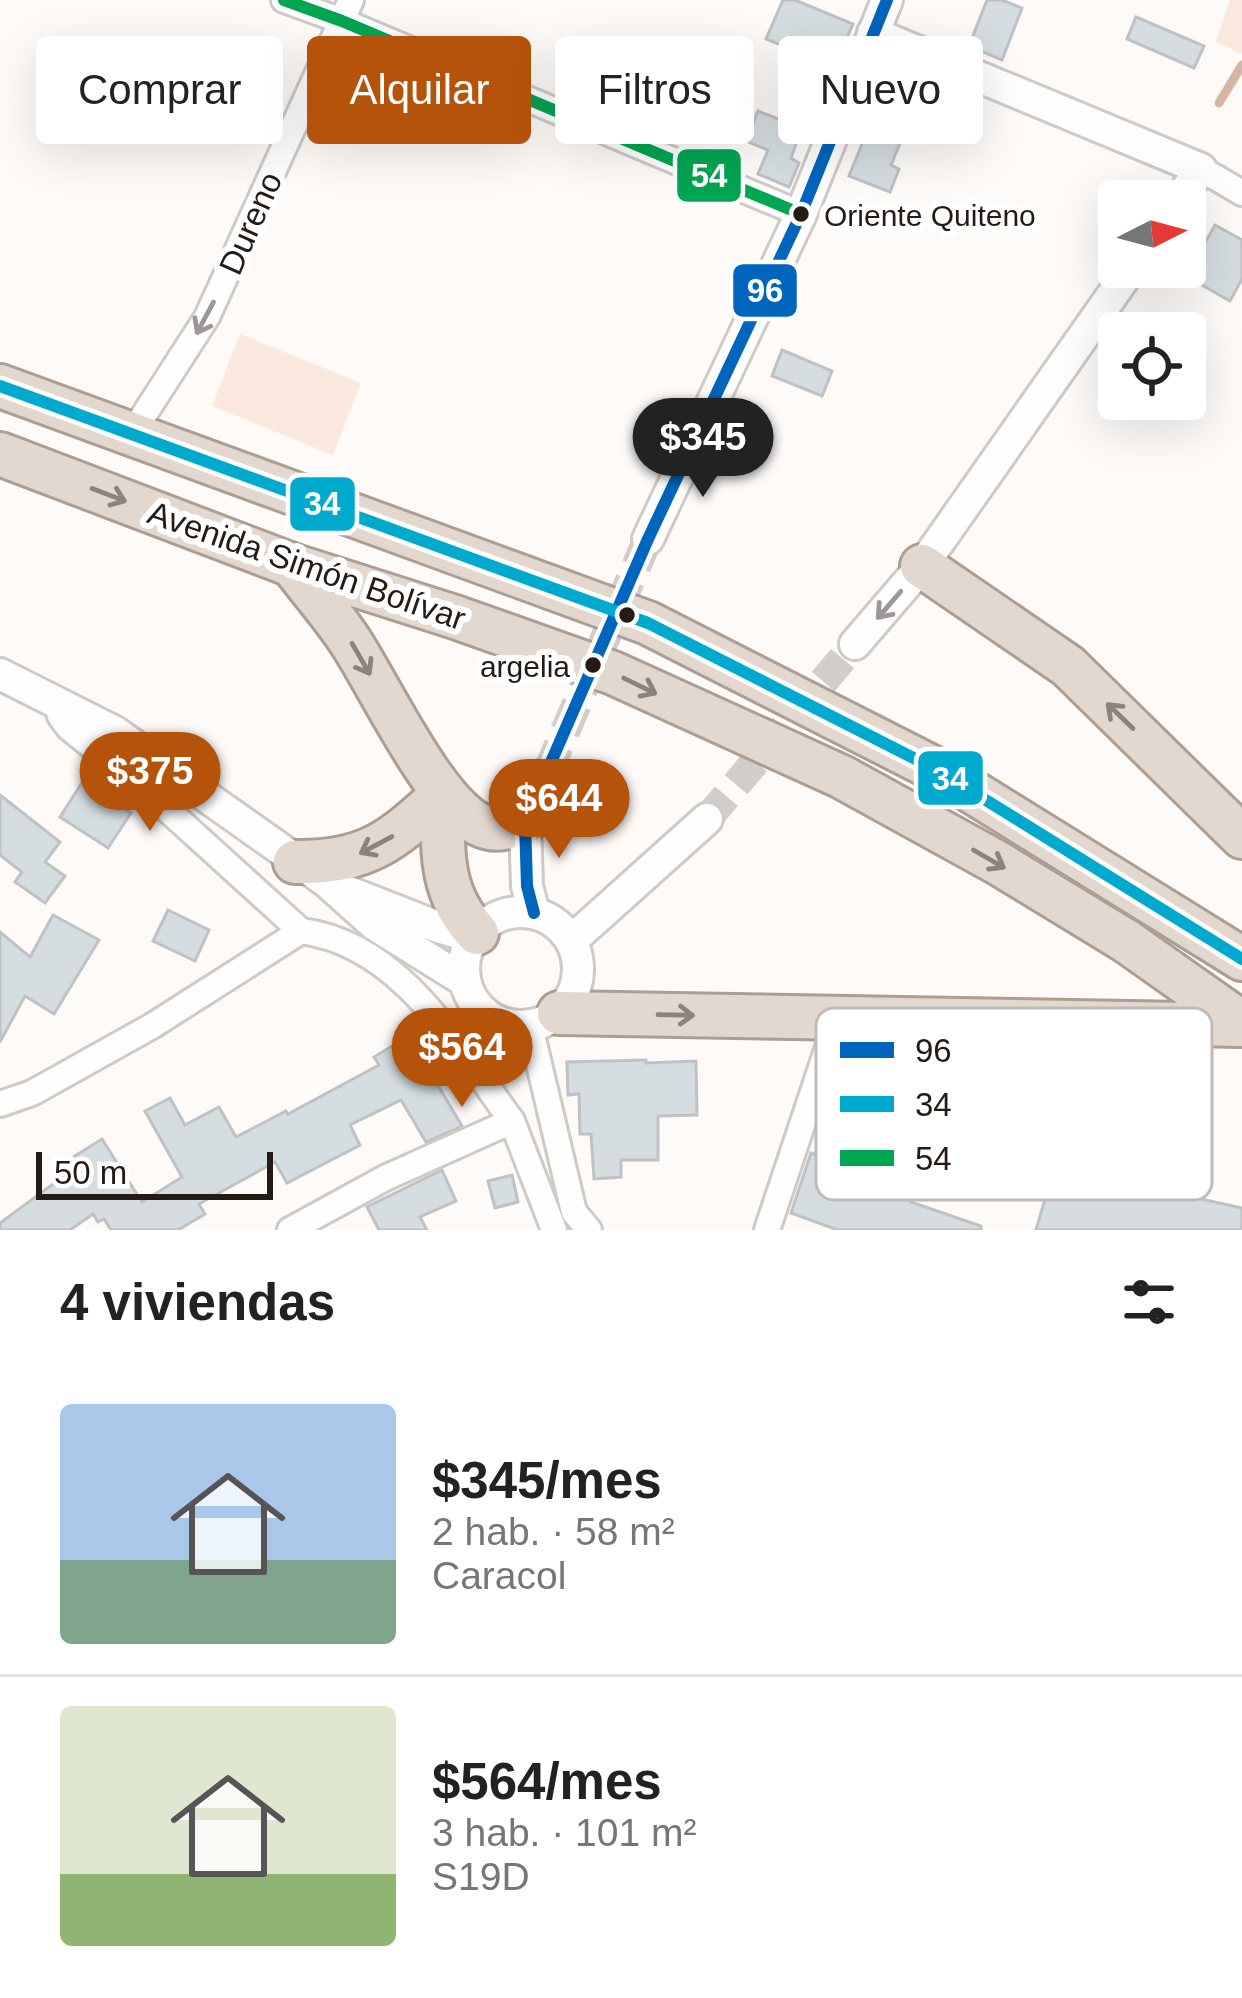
<!DOCTYPE html>
<html lang="es">
<meta charset="utf-8">
<style>
:root{--surface:#fff;--page:#f2f2f2;--text:#222;--muted:#767676;--line:#e0e0e0;--accent:#b45309}
body{margin:0;font-family:Helvetica,sans-serif;background:var(--page);color:var(--text);height:100vh;display:flex;flex-direction:column;font-size:45px;white-space:nowrap}
*{box-sizing:border-box;margin:0}
p{font-size:39px;color:var(--muted)}
.icon{flex:none;width:66px;height:66px;fill:none;stroke:currentColor;stroke-width:2;stroke-linecap:round;stroke-linejoin:round}
.map{position:relative;height:1230px;overflow:hidden}
.side{display:flex;flex-direction:column;background:var(--surface);flex:1}
.side>*{flex:none}
.hud{position:absolute;left:36px;top:36px;width:1170px;height:108px;display:flex;gap:24px}
.needle{width:78px;rotate:84deg}
.buttons{position:absolute;left:1098px;top:180px;display:grid;gap:24px}
.buttons a{display:grid;place-items:center;width:108px;height:108px;border-radius:12px;background:var(--surface);box-shadow:0 12px 48px #0002;font-size:60px}
.scale{position:absolute;left:36px;bottom:30px;width:237px;box-sizing:border-box;padding-left:12px;border:6px solid #251b15;border-top:0;font-size:33px;line-height:42px;white-space:nowrap;color:#251b15;-webkit-text-stroke:9px #fff;paint-order:stroke}
.price{position:absolute;translate:-50% -102px;padding:0 27px;border-radius:42px;background:var(--accent);color:#fff;font-size:39px;line-height:78px;filter:drop-shadow(0 3px 6px #0008)}
.price::after{content:'';position:absolute;left:50%;top:72px;width:36px;height:27px;margin-left:-18px;background:inherit;clip-path:polygon(0 0,100% 0,50% 100%)}
.price.current{background:#222;color:#fff}
ul{padding:0;list-style:none}
li{display:flex;align-items:center;gap:36px;height:300px;padding:0 60px}
li+li{border-top:3px solid var(--line)}
li span{display:grid;place-items:center;flex:none;width:336px;height:240px;border-radius:12px;color:#555}
li>.icon{margin-inline-start:auto}
span .icon{width:144px;height:144px;fill:#fffc;stroke-width:1}
li b{font-size:51px}
h2{display:flex;justify-content:space-between;align-items:center;height:144px;padding:0 60px;font-size:51px}
.chip{padding:0 42px;border-radius:12px;background:var(--surface);box-shadow:0 12px 48px #0002;font-size:42px;line-height:108px}
.chip.current{background:var(--accent);color:#fff}
.map>svg:first-child{display:block}
.green{fill:#fce9de}
.lines{fill:none;stroke-linecap:round;stroke-linejoin:round}
.stream{stroke:#d6b6a3;stroke-width:9}
.building{fill:#d5dde1;stroke:#bfc2c4;stroke-width:3}
.tertiary-tunnel{stroke:#d2cdcb;stroke-width:30;stroke-dasharray:30 15;stroke-linecap:butt}
.minor-casing{stroke:#d0cac5;stroke-width:30}
.tertiary-casing{stroke:#d0cac5;stroke-width:36}
.trunk-casing{stroke:#ac9e93;stroke-width:48}
.minor{stroke:#fffefe;stroke-width:24}
.tertiary{stroke:#fffefe;stroke-width:30}
.trunk{stroke:#e2d8cf;stroke-width:42}
.bus-1-casing{stroke:#fff;stroke-width:21}
.bus-2-casing{stroke:#fff;stroke-width:21}
.bus-3-casing{stroke:#fff;stroke-width:21}
.bus-1{stroke:#0065bd;stroke-width:12}
.bus-2{stroke:#00a9ce;stroke-width:12}
.bus-3{stroke:#00a651;stroke-width:12}
.oneway{stroke:#9d9895}
.oneway2{stroke:#8d837b}
.bus-dot{fill:#251b15;stroke:#fff;stroke-width:4.5}
.labels{text-anchor:middle;stroke-width:12;stroke-linejoin:round;paint-order:stroke}
.bus-label{font-size:30px;fill:#251b15;stroke:#fff;text-anchor:start}
.street-label{font-size:33px;fill:#251b15;stroke:#fff}
.key{fill:#fff;stroke:#bebbb9;stroke-width:3}
.key-label{font-size:33px;fill:#251b15}
.line-badge{stroke:#fff;stroke-width:4.5}
.badge-label{font-size:33px;text-anchor:middle;font-weight:bold;fill:#fff}
</style>
<div class="map">
<svg width="1242" height="1230" viewBox="0 0 1242 1230">
<rect width="100%" height="100%" fill="#fdfaf8"/>
<g class="green">
<path d="M1230 0H1242V54L1216 42Z"/>
<path d="M240 334 361 383 333 455 212 406Z"/>
</g>
<g class="lines">
<path class="stream" d="M1219 103 1242 65"/>
</g>
<g class="building">
<path d="M783 0H795L853 24 834 67 766 39Z"/>
<path d="M987 0H1002L1022 8 1002 60 969 46Z"/>
<path d="M1136 17 1204 46 1194 68 1127 39Z"/>
<path d="M796 84 815 91 791 158 799 163 789 187 758 174 768 150 746 141 758 111 781 120Z"/>
<path d="M884 90 913 103 897 139 901 141 891 165 899 169 890 192 849 176Z"/>
<path d="M1215 225 1242 240V279L1230 301 1186 276Z"/>
<path d="M782 350 832 371 822 396 772 376Z"/>
<path d="M83 781 131 813 108 848 60 817Z"/>
<path d="M0 795 60 842 45 862 65 876 45 903 15 882 22 872 0 855Z"/>
<path d="M168 910 209 930 195 961 153 941Z"/>
<path d="M53 915 99 940 54 1014 25 996 0 1042V932L30 957Z"/>
<path d="M409 1036 462 1126 426 1142 401 1100 350 1125 360 1145 287 1183 275 1162 199 1204 205 1214 178 1230H111L104 1219 98 1222 93 1214 70 1230H0V1223L68 1173 62 1164 102 1139 142 1202 182 1177 145 1111 170 1098 185 1125 219 1107 236 1137 286 1111 288 1114 379 1065 374 1057Z"/>
<path d="M1089 1048 1148 1052 1197 1079 1165 1191 1242 1208V1230H1036Z"/>
<path d="M646 1060V1063L696 1061 697 1115 658 1116V1160H621V1177L594 1179 591 1134H580L579 1094 568 1095 567 1062Z"/>
<path d="M811 1153 916 1188 911 1202 981 1226V1230H838L791 1213Z"/>
<path d="M442 1170 456 1201 420 1217 427 1230H379L367 1207Z"/>
<path d="M512 1175 518 1202 495 1208 488 1181Z"/>
</g>
<g class="lines">
<g class="tertiary-tunnel">
<path d="M547 773 648 539"/>
<path d="M707 819 855 644"/>
</g>
<defs>
<g id="minor">
<path d="M284 0 342 21 801 214"/>
<path d="M1201 169 1242 193"/>
<path d="M131 435 207 317 351 0"/>
<path d="M56 702 60 716 69 728 139 784 301 931"/>
<path d="M530 1026 574 1212 589 1230"/>
<path d="M0 1104 32 1093 152 1026 301 931C402 944 457 1047 512 1121"/>
<path d="M290 1230 385 1178 512 1121 554 1230"/>
<path d="M767 1230 838 1017"/>
</g>
<g id="tertiary">
<path d="M873 33 1201 169 1178 201"/>
<path d="M648 539 801 214 887 0"/>
<path d="M855 644 922 566 1132 267"/>
<path d="M0 674 115 732 327 882 375 925 465 981"/>
<path d="M349 892 438 927 474 938"/>
<circle cx="521" cy="969" r="57"/>
<path d="M534 913 527 886 525 822 547 773"/>
<path d="M571 941 707 819"/>
</g>
<g id="trunk">
<path d="M0 386 648 623 939 771 1242 959"/>
<path d="M0 454 292 565 455 617 613 673 842 777 998 863 1126 941 1242 1023"/>
<path d="M292 565C310 589 331 613 348 638 378 681 439 818 489 828 501 831 514 825 525 822"/>
<path d="M922 566 1068 666 1242 837"/>
<path d="M443 794C443 848 438 891 477 933"/>
<path d="M295 862C367 863 392 841 443 794"/>
<path d="M559 1013 1242 1025"/>
</g>
</defs>
<use href="#minor" class="minor-casing"/>
<use href="#tertiary" class="tertiary-casing"/>
<use href="#trunk" class="trunk-casing"/>
<use href="#minor" class="minor"/>
<use href="#tertiary" class="tertiary"/>
<use href="#trunk" class="trunk"/>
<defs>
<path id="bus-1" d="M534 913 527 886 525 822 648 539 801 214 887 0"/>
<path id="bus-2" d="M0 386 648 623 939 771 1242 959"/>
<path id="bus-3" d="M284 0 342 21 801 214"/>
</defs>
<use href="#bus-1" class="bus-1-casing"/>
<use href="#bus-2" class="bus-2-casing"/>
<use href="#bus-3" class="bus-3-casing"/>
<use href="#bus-1" class="bus-1"/>
<use href="#bus-2" class="bus-2"/>
<use href="#bus-3" class="bus-3"/>
</g>
<defs><path id="oneway-shaft" d="M-6 0H5M1.5-3L5.5 0L1.5 3" fill="none" stroke-width="1.6" stroke-linecap="round" stroke-linejoin="round" transform="scale(3)"/></defs>
<g class="oneway">
<use href="#oneway-shaft" transform="translate(205 318) rotate(118)"/>
<use href="#oneway-shaft" transform="translate(889 605) rotate(131)"/>
</g>
<g class="oneway2">
<use href="#oneway-shaft" transform="translate(109 495) rotate(21)"/>
<use href="#oneway-shaft" transform="translate(361 659) rotate(60)"/>
<use href="#oneway-shaft" transform="translate(640 686) rotate(26)"/>
<use href="#oneway-shaft" transform="translate(1120 716) rotate(-136)"/>
<use href="#oneway-shaft" transform="translate(376 845) rotate(152)"/>
<use href="#oneway-shaft" transform="translate(989 859) rotate(30)"/>
<use href="#oneway-shaft" transform="translate(676 1015) rotate(1)"/>
</g>
<g class="bus-dot">
<circle cx="801" cy="214" r="10"/>
<circle cx="627" cy="615" r="10"/>
<circle cx="593" cy="665" r="10"/>
</g>
<g class="labels">
<g class="bus-label">
<text x="824" y="226">Oriente Quiteno</text>
<text x="570" y="677" text-anchor="end">argelia</text>
</g>
<g class="street-label">
<text transform="translate(250 223) rotate(-66)" y="12">Dureno</text>
<text transform="translate(307 565) rotate(19)" y="12">Avenida Simón Bolívar</text>
</g>
</g>
<rect x="816" y="1008" width="396" height="192" rx="18" class="key"/>
<rect x="840" y="1042" width="54" height="16" fill="#0065bd"/>
<rect x="840" y="1096" width="54" height="16" fill="#00a9ce"/>
<rect x="840" y="1150" width="54" height="16" fill="#00a651"/>
<g class="key-label">
<text x="915" y="1062">96</text>
<text x="915" y="1116">34</text>
<text x="915" y="1170">54</text>
</g>
<g class="line-badge">
<rect x="675" y="147" width="68" height="57" rx="12" fill="#00a651"/>
<rect x="731" y="262" width="68" height="57" rx="12" fill="#0065bd"/>
<rect x="288" y="475" width="69" height="58" rx="12" fill="#00a9ce"/>
<rect x="916" y="749" width="69" height="58" rx="12" fill="#00a9ce"/>
</g>
<g class="badge-label">
<text x="709" y="187">54</text>
<text x="765" y="302">96</text>
<text x="322" y="515">34</text>
<text x="950" y="790">34</text>
</g>
</svg>
<div class="buttons">
<a><svg class="needle" viewBox="-14 -14 28 28"><path d="M0-13l5 13h-10z" fill="#e53935"/><path d="M0 13l5-13h-10z" fill="#767676"/></svg></a>
<a><svg class="icon" aria-label="locate" viewBox="0 0 24 24"><circle cx="12" cy="12" r="6"/><path d="M12 2v4M12 18v4M2 12h4M18 12h4"/></svg></a>
</div>
<div class="scale">50 m</div>
<b class="price current" style="left:703px;top:500px">$345</b>
<b class="price" style="left:150px;top:834px">$375</b>
<b class="price" style="left:559px;top:861px">$644</b>
<b class="price" style="left:462px;top:1110px">$564</b>
<div class="hud">
<a class="chip">Comprar</a>
<a class="chip current">Alquilar</a>
<a class="chip">Filtros</a>
<a class="chip">Nuevo</a>
</div>
</div>
<section class="side">
<h2>4 viviendas<svg class="icon" aria-label="filters" viewBox="0 0 24 24"><path d="M4 7h16M4 17h16"/><circle cx="9" cy="7" r="2"/><circle cx="15" cy="17" r="2"/></svg></h2>
<ul>
<li><span style="background:linear-gradient(#a9c7e8 65%,#7fa58c 0)"><svg class="icon" aria-label="home" viewBox="0 0 24 24"><path d="M3 11l9-7 9 7M6 9v11h12V9"/></svg></span><div><b>$345/mes</b><p>2 hab. · 58 m²</p><p>Caracol</p></div></li>
<li><span style="background:linear-gradient(#dfe7d0 70%,#8fb573 0)"><svg class="icon" aria-label="home" viewBox="0 0 24 24"><path d="M3 11l9-7 9 7M6 9v11h12V9"/></svg></span><div><b>$564/mes</b><p>3 hab. · 101 m²</p><p>S19D</p></div></li>
</ul>
</section>
